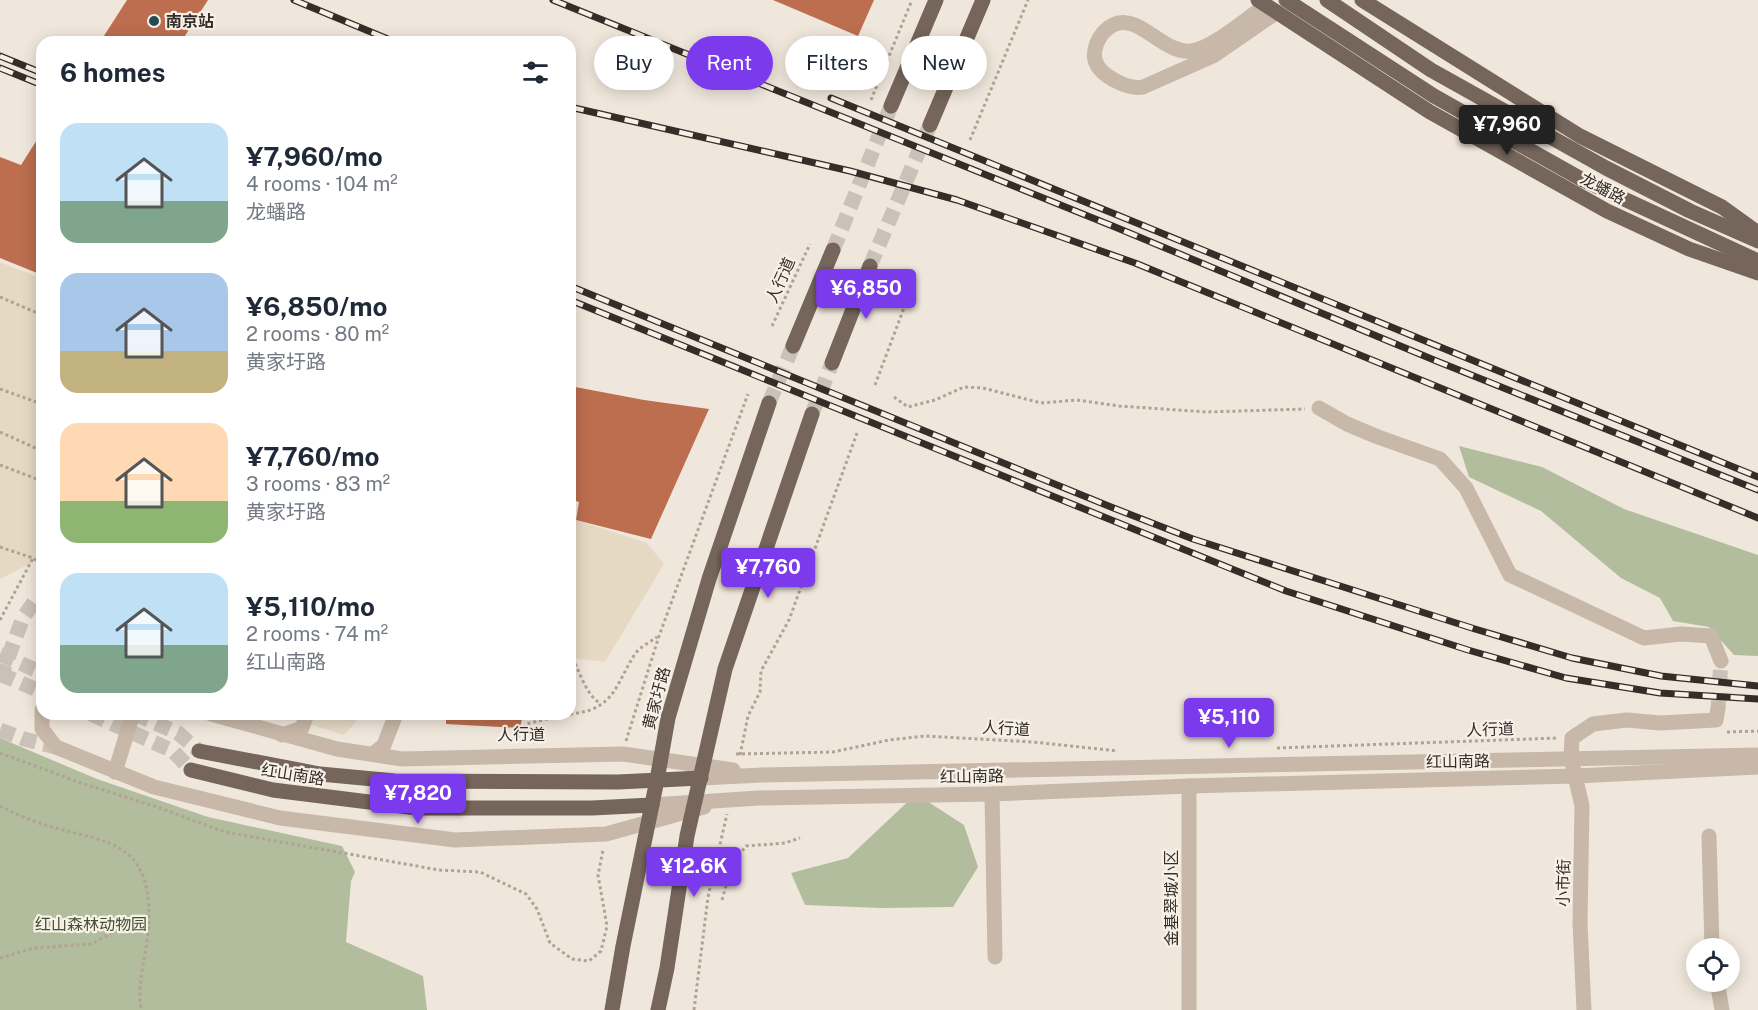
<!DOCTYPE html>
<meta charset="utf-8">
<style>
:root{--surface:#fff;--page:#f6f6f7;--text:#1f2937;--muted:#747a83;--accent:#7c3aed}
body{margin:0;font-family:"Public Sans","Noto Sans SC",sans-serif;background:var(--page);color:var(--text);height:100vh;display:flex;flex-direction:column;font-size:22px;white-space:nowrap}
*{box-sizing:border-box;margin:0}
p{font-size:20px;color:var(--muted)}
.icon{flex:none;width:33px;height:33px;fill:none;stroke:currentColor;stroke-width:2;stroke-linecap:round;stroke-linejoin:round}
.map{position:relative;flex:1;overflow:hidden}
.panel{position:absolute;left:36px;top:36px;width:540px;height:684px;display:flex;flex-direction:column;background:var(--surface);border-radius:18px;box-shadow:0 3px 15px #0003}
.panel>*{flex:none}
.hud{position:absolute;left:594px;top:36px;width:570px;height:54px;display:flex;gap:12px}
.tools{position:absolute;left:1686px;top:938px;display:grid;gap:12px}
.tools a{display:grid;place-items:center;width:54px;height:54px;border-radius:50%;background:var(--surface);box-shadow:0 3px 15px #0003;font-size:30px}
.price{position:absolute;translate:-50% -51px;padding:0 14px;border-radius:6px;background:var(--accent);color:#fff;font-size:20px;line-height:39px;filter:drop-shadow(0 2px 3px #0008)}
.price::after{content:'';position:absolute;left:50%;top:36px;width:18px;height:14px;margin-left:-9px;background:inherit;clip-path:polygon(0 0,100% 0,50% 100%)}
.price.active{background:#222;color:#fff}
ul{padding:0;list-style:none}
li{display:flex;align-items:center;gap:18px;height:150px;padding:0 24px}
li span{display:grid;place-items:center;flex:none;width:168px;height:120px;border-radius:18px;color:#555}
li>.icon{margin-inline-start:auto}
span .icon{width:72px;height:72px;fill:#fffc;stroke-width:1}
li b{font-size:26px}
h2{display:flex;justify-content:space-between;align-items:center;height:72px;padding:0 24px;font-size:26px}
.pill{padding:0 21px;border-radius:27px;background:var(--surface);box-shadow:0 3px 15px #0003;font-size:21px;line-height:54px}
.pill.active{background:var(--accent);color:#fff}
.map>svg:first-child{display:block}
.green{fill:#b1bd9d}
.plaza{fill:#e6d9c4}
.building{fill:#bc6e4e}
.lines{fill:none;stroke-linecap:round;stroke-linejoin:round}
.minor-tunnel{stroke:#cac2b8;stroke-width:15;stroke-dasharray:15 8;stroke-linecap:butt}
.major-tunnel{stroke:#cac2b8;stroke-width:15;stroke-dasharray:15 8;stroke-linecap:butt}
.path{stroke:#b2a293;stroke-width:3;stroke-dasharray:3 3;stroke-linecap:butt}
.minor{stroke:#c7b8a9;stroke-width:15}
.major{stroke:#75655b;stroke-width:15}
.rail-casing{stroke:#342d28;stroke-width:7}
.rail{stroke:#f8f1e8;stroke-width:4.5;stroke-dasharray:14;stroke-linecap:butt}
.poi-dot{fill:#214d52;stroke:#f8f1e8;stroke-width:2}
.labels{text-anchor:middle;stroke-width:4.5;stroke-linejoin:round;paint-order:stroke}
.poi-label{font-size:16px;font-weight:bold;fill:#342d28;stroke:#f8f1e8;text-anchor:start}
.street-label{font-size:16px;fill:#342d28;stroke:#f8f1e8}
.park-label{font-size:16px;fill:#42512e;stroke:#f8f1e8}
</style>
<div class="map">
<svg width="1758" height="1010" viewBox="0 0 1758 1010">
<rect width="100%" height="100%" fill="#f0e7dc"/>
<g class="green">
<path d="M1459 446 1542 467 1624 509 1758 555V656L1734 655 1709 627 1673 621 1660 598 1621 578 1541 511 1469 477Z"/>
<path d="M0 738 97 779 208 817 342 846 355 872 351 881 346 942 423 976 427 1010H0Z"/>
<path d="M916 794 964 825 978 867 953 907 882 908 805 905 791 873 848 858Z"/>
</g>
<g class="plaza">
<path d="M0 262 42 279V573L37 560 0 579Z"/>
<path d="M570 518 647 543 664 564 605 662 570 658Z"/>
<path d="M278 714H363L344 735Z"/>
</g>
<g class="building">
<path d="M127 0H208L181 42H100Z"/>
<path d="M773 0H874L858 36Z"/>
<path d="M42 132V275L0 258V157L21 165Z"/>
<path d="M570 386 644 400 709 409 651 539 576 520 579 502 570 499Z"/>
<path d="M446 714H523L520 728 446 724Z"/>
</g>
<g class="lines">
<g class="minor-tunnel">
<path d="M0 679 23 618 34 602"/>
<path d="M1718 708 1721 661"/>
<path d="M0 730 24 739 56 747"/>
</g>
<g class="major-tunnel">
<path d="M833 250 891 106"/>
<path d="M870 266 930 125"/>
<path d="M769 403 793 346"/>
<path d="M812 414 832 363"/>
<path d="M0 654 42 673"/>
<path d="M0 674 42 692"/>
<path d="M91 714 173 751 191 770"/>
<path d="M135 714 178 733 199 751"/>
</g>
<g class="path">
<path d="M871 100 912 0"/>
<path d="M970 140 1028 0"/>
<path d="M0 297 42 315"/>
<path d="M772 326 810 244"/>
<path d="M875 385 913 284"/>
<path d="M0 389 42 404"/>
<path d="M894 397 908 407 935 400 964 387 983 388 1041 403 1077 400 1119 406 1207 412 1305 409"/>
<path d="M0 432 42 451"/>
<path d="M0 465 42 481"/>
<path d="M0 547 33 558 42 564"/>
<path d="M0 620 33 558"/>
<path d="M570 653C578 667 586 696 600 703"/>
<path d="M570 714C615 710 615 685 635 654 640 647 650 642 657 637"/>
<path d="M1727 732 1758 731"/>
<path d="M512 741 520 735 526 724 569 714"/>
<path d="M626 741 659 636 748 394"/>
<path d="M1277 748 1558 738"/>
<path d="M0 753 81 783 160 808 225 832 439 870 480 872 526 894 537 909 550 943 572 959 589 961 601 951 607 926 598 875 603 850"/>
<path d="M736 754 833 752 889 740 925 736 1033 742 1118 751"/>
<path d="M740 755 748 716 760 692 761 671 789 620 857 433"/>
<path d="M0 806C18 815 36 823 56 828 111 843 148 844 149 914 150 946 136 978 141 1010"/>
<path d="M722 900 732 864 746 846 785 843 800 838"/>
<path d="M0 958 34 948 91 944 148 914"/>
<path d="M694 1010 708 897 727 814"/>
</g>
<g class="minor">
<path d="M1266 5C1247 18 1214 47 1192 51 1163 55 1139 12 1113 25 1099 32 1088 54 1099 68 1108 79 1130 90 1143 87L1213 56 1277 12"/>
<path d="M1319 408 1347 424 1378 437 1440 459 1466 488 1510 575 1644 638 1681 634 1711 636 1721 661"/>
<path d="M42 709V729L56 747 154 787 280 818 455 840 606 834 704 807"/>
<path d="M211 714 337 749 402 759 623 754 733 770"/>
<path d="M282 735 302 728 307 714"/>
<path d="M373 754 384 745 396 714"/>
<path d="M115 772 133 714"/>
<path d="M701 778 763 775 1758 755"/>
<path d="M992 794 995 957"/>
<path d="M652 805 759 798 992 794 1189 786 1576 776 1758 767"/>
<path d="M1709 836 1712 948"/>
<path d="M1717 981 1722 1010"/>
<path d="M1189 1010V786"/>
<path d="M1584 1010 1580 923 1582 806 1571 758 1572 738 1593 724 1627 720 1660 723 1716 720 1718 708"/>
</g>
<g class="major">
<path d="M1258 0 1430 112 1607 211 1689 249 1758 273"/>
<path d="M1286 0 1434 96 1583 180 1758 261"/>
<path d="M1327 0 1431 70 1606 168 1690 211 1758 241"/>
<path d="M1362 0 1580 136 1722 207 1758 233"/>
<path d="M891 106 936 0"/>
<path d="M930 125 983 0"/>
<path d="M793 346 833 250"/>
<path d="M832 363 870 266"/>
<path d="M199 751 320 774 395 781 618 782 701 778"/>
<path d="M191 770 273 790 417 808H592L652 805"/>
<path d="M612 1010 623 946 657 780 668 718 709 579 769 403"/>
<path d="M658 1010 667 968 687 836 725 669 812 414"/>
</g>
<defs>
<g id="rail">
<path d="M294 0 395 42"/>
<path d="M553 0 1115 227 1434 360 1758 490"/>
<path d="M0 56 42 73"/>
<path d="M0 68 42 85"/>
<path d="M831 98 1758 477"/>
<path d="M570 107 850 171 957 200 1135 263 1758 518"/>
<path d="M570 286 1111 507 1193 539 1475 629 1572 658 1661 676 1758 686"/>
<path d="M570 300 1286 591 1468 650 1566 678 1660 693 1758 699"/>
</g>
</defs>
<use href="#rail" class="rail-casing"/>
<use href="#rail" class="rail"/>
</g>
<circle class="poi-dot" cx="154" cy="21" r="6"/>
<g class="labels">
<g class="poi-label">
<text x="166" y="27">南京站</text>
</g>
<g class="street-label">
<text transform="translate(1603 188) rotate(28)" y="6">龙蟠路</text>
<text transform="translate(780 280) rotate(-66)" y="6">人行道</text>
<text transform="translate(656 698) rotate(-75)" y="6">黄家圩路</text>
<text transform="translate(1006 728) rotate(3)" y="6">人行道</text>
<text transform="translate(1490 729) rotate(-2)" y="6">人行道</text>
<text x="521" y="740">人行道</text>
<text transform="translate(1458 761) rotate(-1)" y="6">红山南路</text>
<text transform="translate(293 774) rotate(9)" y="6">红山南路</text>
<text transform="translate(972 776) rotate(-1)" y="6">红山南路</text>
<text transform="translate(1563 883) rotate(-89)" y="6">小市街</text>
<text transform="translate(1171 898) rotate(-90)" y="6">金基翠城小区</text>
</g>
<g class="park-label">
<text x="91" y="930">红山森林动物园</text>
</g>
</g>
</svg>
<div class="tools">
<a><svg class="icon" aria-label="locate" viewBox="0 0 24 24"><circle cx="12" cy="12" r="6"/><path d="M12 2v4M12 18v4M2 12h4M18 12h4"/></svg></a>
</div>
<b class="price active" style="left:1507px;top:156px">¥7,960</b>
<b class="price" style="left:866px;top:320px">¥6,850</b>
<b class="price" style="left:768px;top:599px">¥7,760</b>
<b class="price" style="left:1229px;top:749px">¥5,110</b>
<b class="price" style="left:418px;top:825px">¥7,820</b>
<b class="price" style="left:694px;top:898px">¥12.6K</b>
<div class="hud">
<a class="pill">Buy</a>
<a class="pill active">Rent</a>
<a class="pill">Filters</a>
<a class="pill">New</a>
</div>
<section class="panel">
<h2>6 homes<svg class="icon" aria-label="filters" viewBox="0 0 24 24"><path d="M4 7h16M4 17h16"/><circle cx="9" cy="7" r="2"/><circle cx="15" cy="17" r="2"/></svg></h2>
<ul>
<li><span style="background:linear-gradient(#bfe0f5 65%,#7fa58c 0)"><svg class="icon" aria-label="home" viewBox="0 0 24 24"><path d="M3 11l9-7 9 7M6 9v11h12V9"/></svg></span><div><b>¥7,960/mo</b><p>4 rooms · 104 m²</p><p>龙蟠路</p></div></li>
<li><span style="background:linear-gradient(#a9c7e8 65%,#c2b280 0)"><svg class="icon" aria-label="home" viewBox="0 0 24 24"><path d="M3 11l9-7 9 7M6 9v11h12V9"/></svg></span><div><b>¥6,850/mo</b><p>2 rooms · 80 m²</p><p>黄家圩路</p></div></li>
<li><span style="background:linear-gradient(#ffd9b3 65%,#8fb573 0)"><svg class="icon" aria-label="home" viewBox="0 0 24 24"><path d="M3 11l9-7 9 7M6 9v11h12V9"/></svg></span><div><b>¥7,760/mo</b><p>3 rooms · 83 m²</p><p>黄家圩路</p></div></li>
<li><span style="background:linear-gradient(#bfe0f5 60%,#7fa58c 0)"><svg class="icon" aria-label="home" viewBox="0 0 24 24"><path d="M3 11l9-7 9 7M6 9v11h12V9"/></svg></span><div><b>¥5,110/mo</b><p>2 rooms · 74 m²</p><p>红山南路</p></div></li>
</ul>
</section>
</div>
